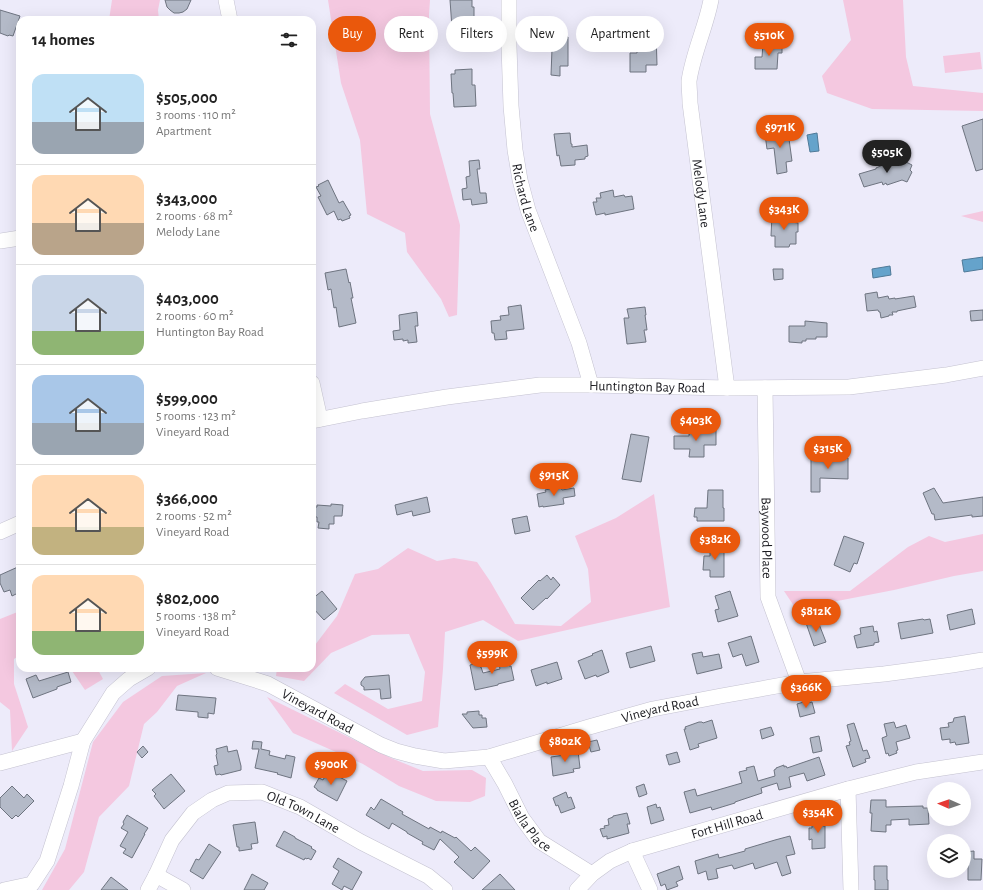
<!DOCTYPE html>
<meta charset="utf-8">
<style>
:root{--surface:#fff;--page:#f2f2f2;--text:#222;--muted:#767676;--line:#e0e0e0;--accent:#ea580c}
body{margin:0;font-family:"Alegreya Sans",sans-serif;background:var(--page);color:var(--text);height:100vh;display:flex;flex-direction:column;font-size:15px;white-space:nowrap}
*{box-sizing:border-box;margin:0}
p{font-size:13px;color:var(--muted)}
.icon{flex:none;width:22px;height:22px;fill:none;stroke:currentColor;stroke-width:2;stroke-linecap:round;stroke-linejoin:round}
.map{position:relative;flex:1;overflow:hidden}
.panel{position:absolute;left:16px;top:16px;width:300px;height:656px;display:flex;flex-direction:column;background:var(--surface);border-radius:12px;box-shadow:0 4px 16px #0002}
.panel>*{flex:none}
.banner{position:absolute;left:328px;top:16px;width:380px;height:36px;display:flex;gap:8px}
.needle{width:26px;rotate:272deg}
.buttons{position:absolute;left:927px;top:782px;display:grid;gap:8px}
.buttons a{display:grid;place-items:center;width:44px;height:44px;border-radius:50%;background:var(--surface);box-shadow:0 4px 16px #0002;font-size:20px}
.price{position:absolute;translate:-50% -34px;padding:0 9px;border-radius:14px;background:var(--accent);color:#fff;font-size:13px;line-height:26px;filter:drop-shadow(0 1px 2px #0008)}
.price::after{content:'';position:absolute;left:50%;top:24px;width:12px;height:9px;margin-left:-6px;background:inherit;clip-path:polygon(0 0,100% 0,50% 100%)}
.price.current{background:#222;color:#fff}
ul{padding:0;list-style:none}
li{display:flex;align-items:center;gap:12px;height:100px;padding:0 16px}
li+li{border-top:1px solid var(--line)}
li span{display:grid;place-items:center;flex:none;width:112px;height:80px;border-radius:12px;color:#555}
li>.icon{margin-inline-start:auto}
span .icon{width:48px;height:48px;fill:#fffc;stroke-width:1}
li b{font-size:17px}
h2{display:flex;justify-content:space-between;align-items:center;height:48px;padding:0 16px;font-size:17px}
.tag{padding:0 14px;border-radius:18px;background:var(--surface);box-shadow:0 4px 16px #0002;font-size:14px;line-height:36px}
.tag.current{background:var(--accent);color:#fff}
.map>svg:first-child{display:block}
.green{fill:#f4c8e0}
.water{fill:#65a3cb;stroke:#4f7a98}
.building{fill:#b4bac8;stroke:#6e7480}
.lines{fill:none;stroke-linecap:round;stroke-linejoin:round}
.minor-casing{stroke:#c4c2d0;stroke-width:16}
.minor{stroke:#fff;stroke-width:15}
.labels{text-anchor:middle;stroke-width:3.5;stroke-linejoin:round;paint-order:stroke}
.street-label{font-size:14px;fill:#1c1c21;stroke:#fbfafd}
</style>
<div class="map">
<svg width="983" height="890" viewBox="0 0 983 890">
<rect width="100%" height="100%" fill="#edebfa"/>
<g class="green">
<path d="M112 0H160L158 10 159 20H109Z"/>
<path d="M328 0H430L429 15 430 114 460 225 457 315 449 317 441 299 407 252 405 233 367 214 360 140 341 83Z"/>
<path d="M843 0H903L906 57 913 86 983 93V111L872 109 827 93 822 76 851 40Z"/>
<path d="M980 52 982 69 945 73 943 56Z"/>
<path d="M983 211V222L961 216Z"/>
<path d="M654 494 670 607 518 641 483 620 445 632 443 669 438 727 407 735 334 693 345 684 388 709 422 701 425 672 409 634 372 635 331 653 304 681 276 676 277 668H312V649L337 616 355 574 378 569 408 548 437 561 454 558 477 562 490 581 515 624 561 626 591 602 588 569 575 536 616 518Z"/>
<path d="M983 534V571L954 576 894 590 796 609 784 591H850L908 547 929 536 945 542Z"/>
<path d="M20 611V655L14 659V684L28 727 12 751 10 710 0 702V619Z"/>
<path d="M70 668H97L103 679 85 690Z"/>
<path d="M206 673 177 686 157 712 144 724 129 786 99 817 84 872 69 890H42L65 849 93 742 123 702 162 676Z"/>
<path d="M267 697 391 758 423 771 472 770 486 778 485 796 470 802 436 801 399 786 363 764 293 733Z"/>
</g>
<g class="water">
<path d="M817 133 819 151 810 152 807 135Z"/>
<path d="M983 257V269L964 272 962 260Z"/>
<path d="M890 266 891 275 873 278 872 269Z"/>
</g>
<g class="building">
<path d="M165 0H191L187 9 183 12 179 13H174L170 10 167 7Z"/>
<path d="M450 0H472V7H474V28H452Z"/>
<path d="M0 10 20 16 13 36 9 35 8 36 0 33Z"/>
<path d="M636 32H656L657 65H646V72H630V53H637Z"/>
<path d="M548 36 568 37V66H560V76L551 75 552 49H548Z"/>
<path d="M763 44H782V53H778L777 69H755V57H762Z"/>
<path d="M472 69V85H475L476 106 454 107 453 93H452L451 74H455V70Z"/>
<path d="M983 119V169L976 171 962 126Z"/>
<path d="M787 131 788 139H789L792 161 786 162 787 172 777 174 774 148 767 149 765 134Z"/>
<path d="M570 133 571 144H572V147L587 145 588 156 585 157V159L575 160V165L561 166 559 155 557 156 554 134Z"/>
<path d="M479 160 480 169H477L480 193H486L487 203 472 205 471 199 463 200 462 189 467 188 466 177 470 176 469 161Z"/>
<path d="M888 160 893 163 895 160 900 163 902 160 912 165 910 170 912 172 907 182 902 180 887 185 886 183 883 185 882 182 864 187 859 174 876 169V168L885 164Z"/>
<path d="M328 180 339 203 343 201 351 215 349 216 350 218 342 221 341 219 338 220 334 211 327 215 318 197 321 196 316 187 319 186 318 185Z"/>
<path d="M613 190 614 197 624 195 625 197 632 196 634 209 605 215V213L596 215 593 202H597L596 198H601L600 193Z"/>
<path d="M772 215 791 216V222L798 223V232H796V244H790L789 247H775V236H771Z"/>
<path d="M346 269 349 283 350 282 353 298H351L356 323 339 327 336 307 334 308 331 289 328 290 325 273Z"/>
<path d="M773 269H783V279L774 280Z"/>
<path d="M877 292 878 298 888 296 889 299 895 298V299L914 296 916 307 897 311V312H892L893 315H889V316L881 318 880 312H879L878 310 867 311 865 294Z"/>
<path d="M521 305 524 329 506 331 507 339 495 340 494 333H492L491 321 501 320 500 316 509 315 508 307Z"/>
<path d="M645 307 646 315H645L647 330H644L646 342 627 344 624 318H629L627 309Z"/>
<path d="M983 310V320L971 321 970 311Z"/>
<path d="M417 312 418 326H415L417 342 408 343V340L403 341V339L394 340 393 331 400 330 399 315Z"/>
<path d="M805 321 827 323V337H816V339H806V341H802V343L789 342V326H805Z"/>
<path d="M691 429 716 430V445H704V457H689L690 449H674V436H689V434H690Z"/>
<path d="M631 434 649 437 641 482 622 479Z"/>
<path d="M811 457 848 458V479L820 478V492H811Z"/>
<path d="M554 488V489L561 488 562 490 574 488 575 496 563 498 564 504 543 507V506L539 507 537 494 546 492 545 490Z"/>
<path d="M934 488 943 503 983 497V516L972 517V515L935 520 934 514H932L923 493Z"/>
<path d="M708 490H723V508H724V521H697V517H694L695 508H707Z"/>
<path d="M427 497 430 512 413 516 412 511 397 515 395 505Z"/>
<path d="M331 504 343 505 342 516H334V524H329V529L318 528 319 522H317V517H312V507H317V505L331 506Z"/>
<path d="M527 516 530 531 515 534 512 519Z"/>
<path d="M844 536 864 543 857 564 854 563 850 572 834 565Z"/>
<path d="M710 543H724V577H710V570H703L704 556H710Z"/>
<path d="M20 566V592L12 596 10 590 4 592 0 583V575Z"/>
<path d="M547 575 551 580 553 577 560 585 547 599 546 598 533 610 521 598 539 580 540 581Z"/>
<path d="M322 591 337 609 324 620 312 607V599Z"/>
<path d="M730 591 738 616 718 622 715 610 719 609 715 596Z"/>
<path d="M972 609 975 624 950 630 947 615Z"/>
<path d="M817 619 826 642 814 646 806 623Z"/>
<path d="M923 619 924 620 930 619 933 633 901 639 898 623Z"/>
<path d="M873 626 874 632 877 631 879 642 874 643V645L857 648 854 636 861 634 860 628Z"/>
<path d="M751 636 759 662 746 666 742 654 733 657 728 643Z"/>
<path d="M651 646 655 661 630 668 626 653Z"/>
<path d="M602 650 609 672 597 677 596 675 585 679 578 661 593 655 592 654Z"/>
<path d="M702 652 703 657 719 654 722 668 697 674 692 654Z"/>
<path d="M507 656 509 666H511L514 680 498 684V685L475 690 470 665 479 663 480 667H481L483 673 500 669 498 658Z"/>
<path d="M557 662 562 679 547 684V682L536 686 531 670Z"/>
<path d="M68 672 71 682 57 687V689L33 698 26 679 36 675 39 681Z"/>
<path d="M389 675 391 698 381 699 380 689 364 690V687L361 685V682L365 677Z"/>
<path d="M178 695 216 698 214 714 208 713V718L198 717V712L176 710Z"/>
<path d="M807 701 808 703 812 702 815 713 800 717 797 704Z"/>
<path d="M479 711V715H482V718H486L487 727 473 728 462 714H467V712Z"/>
<path d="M965 716 969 743 956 745 955 742 950 743V739L942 740 940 728 949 727 948 723 953 722 954 718Z"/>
<path d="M712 720 717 738 698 744 699 747 690 750 684 729H686L685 727 699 722H702L703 723Z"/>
<path d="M894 722 896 728 906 725 910 738 896 742 898 750 896 751 897 753 889 756 888 753 886 754 882 738 887 736 884 724Z"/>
<path d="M854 723 863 751 867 750 870 758 865 759 866 762 853 767 846 746 850 745 849 742 851 741 847 725Z"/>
<path d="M771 727 774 735 762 739 760 730Z"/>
<path d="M819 736 822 751 813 753 810 738Z"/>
<path d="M597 740 600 750 591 752 588 742Z"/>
<path d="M253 741 262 742 261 749 270 751 269 755 285 759 286 755 295 757 291 778 277 774 278 773 255 768 259 749H252Z"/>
<path d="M143 746 148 752 142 758 137 752Z"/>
<path d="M227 746 228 752 237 750 241 766V770L221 775 220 774 216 775 214 766 218 765 216 755 217 754 216 749Z"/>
<path d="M578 751 580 768 573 769 574 772 553 776 551 757 565 755V753Z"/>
<path d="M677 752 680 762 669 765 666 755Z"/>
<path d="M819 757 825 775 807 781 804 773 789 777 791 787 779 790 777 783 761 788 762 793 735 802V803L712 810 711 807 690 813 684 792 695 789 697 796 742 783 739 772 747 770 746 768 754 766 758 781 775 776 774 770 776 769V768L784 765V767L786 766 787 768Z"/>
<path d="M328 771 347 781 337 801 317 790V789L314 787 319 778 323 780Z"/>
<path d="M171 774 185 791 164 809 154 796 156 794 152 790Z"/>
<path d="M644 784 647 794 639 797 636 787Z"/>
<path d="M12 786 24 798 27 794 34 801 18 817 16 815 12 819 0 807V798Z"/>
<path d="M566 792 568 798 571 797 575 808 561 813 558 805 556 806 553 798Z"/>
<path d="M381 799 403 812 402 814 429 829 430 827 441 833 442 831 455 838 456 837 471 851 475 847 490 861 473 879 454 862 459 857 440 839 434 850 422 844 423 842 407 833V832L392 823 389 829 366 815 371 807 374 810Z"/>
<path d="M871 800H886V807L923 806V808H928L929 824 909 825V819L891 820V825H886V832L871 831 872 813H870Z"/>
<path d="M656 804 657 808 660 807 664 820 651 824 647 807Z"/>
<path d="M627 813 630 824H627L629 833 607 839V836L603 837 600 829 605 828 604 826 609 825 608 819 613 817V816Z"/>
<path d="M127 815 148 828 144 834H145L132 858 123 853 126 849 120 846 128 832 121 828 124 824 123 822Z"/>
<path d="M812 819H823V826H825V848L812 849V839L809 840V828H812Z"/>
<path d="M255 822 258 843 251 844 252 849 239 851V847H237L233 825Z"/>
<path d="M284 831 295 837V838L312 847 311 848 316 851 311 860 308 858 307 859 305 858 304 860 276 846Z"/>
<path d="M790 836 795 854 786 856 791 873 782 876 777 862 755 869 753 863 734 869 732 865 716 869 718 878 708 880 706 871 698 874 695 861 718 854 719 858 745 851V849L775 840Z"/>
<path d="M209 844 221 852 203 879 190 871 196 859 199 860Z"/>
<path d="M974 851V859H982L981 880H968V865L964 866V852Z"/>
<path d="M338 858 362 872 352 890 344 886 342 890 332 884 339 871 333 867Z"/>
<path d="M679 866 683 879 676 882 678 886 667 890 665 884 661 886 657 874Z"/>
<path d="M874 866H887V880H888V890H875V880H874Z"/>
<path d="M252 874 268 883 264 890H244Z"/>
<path d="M500 874 515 890H482Z"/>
<path d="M111 877 128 890H101Z"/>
</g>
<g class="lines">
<defs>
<g id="minor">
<path d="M226 0 230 20"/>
<path id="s1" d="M509 0V46L511 106 515 150 520 180 528 210 579 343 591 385"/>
<path id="s2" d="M711 0C706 27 693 53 689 81 689 88 690 96 690 103L727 388"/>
<path d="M0 241 20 238"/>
<path d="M312 383 320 419"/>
<path id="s3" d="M765 388 768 597 799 682"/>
<path id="s4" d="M312 421 362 411 447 397 540 385H591L727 388 849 387 946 375 983 368"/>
<path d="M0 532 20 523"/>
<path id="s5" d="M217 668 268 684 381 745 396 751 415 756 444 761 489 757 589 727 653 709 721 696 799 682 884 674 952 665 983 660"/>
<path id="s6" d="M489 757 505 784 522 818 539 841 592 874"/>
<path d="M0 763 83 741"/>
<path d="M848 789 851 890"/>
<path d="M632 851 650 890"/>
<path d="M156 875 183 890"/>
<path d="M4 890 32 884 47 861 71 786 83 741 113 693 129 679 148 668"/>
<path id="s7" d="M148 890 156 875 172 840 193 813 212 800 228 793 262 792 300 807 361 842 428 876 445 890"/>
<path id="s8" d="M577 890 592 874 610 861 632 851 848 789 916 772 983 762"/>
</g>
</defs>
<use href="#minor" class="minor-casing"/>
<use href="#minor" class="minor"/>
</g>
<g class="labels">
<g class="street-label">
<text dy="5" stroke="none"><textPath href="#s2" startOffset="197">Melody Lane</textPath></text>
<text dy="5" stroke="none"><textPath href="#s1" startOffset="199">Richard Lane</textPath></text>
<text dy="5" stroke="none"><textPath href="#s4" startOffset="338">Huntington Bay Road</textPath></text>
<text dy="5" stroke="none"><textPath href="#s3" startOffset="150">Baywood Place</textPath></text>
<text dy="5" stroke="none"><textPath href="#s5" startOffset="470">Vineyard Road</textPath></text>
<text dy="5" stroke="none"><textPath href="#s5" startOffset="110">Vineyard Road</textPath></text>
<text dy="5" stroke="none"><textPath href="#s7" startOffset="210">Old Town Lane</textPath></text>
<text dy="5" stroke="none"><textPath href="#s6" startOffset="80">Bialla Place</textPath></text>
<text dy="5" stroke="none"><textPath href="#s8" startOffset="167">Fort Hill Road</textPath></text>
</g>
</g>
</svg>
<div class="buttons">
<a><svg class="needle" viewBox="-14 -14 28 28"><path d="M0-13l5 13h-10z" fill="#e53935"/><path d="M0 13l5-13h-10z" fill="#767676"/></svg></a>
<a><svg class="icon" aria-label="layers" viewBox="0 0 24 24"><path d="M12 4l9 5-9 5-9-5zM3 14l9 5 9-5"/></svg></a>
</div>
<b class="price" style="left:769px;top:57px">$510K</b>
<b class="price" style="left:780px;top:149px">$971K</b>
<b class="price current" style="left:887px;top:174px">$505K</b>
<b class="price" style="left:784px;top:231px">$343K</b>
<b class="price" style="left:696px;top:442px">$403K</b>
<b class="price" style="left:828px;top:470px">$315K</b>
<b class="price" style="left:554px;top:497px">$915K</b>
<b class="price" style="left:715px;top:561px">$382K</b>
<b class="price" style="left:816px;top:633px">$812K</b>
<b class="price" style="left:492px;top:675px">$599K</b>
<b class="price" style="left:806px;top:709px">$366K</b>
<b class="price" style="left:565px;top:763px">$802K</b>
<b class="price" style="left:331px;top:786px">$900K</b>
<b class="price" style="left:818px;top:834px">$354K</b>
<div class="banner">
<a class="tag current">Buy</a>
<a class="tag">Rent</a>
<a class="tag">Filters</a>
<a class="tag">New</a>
<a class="tag">Apartment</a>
</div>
<section class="panel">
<h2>14 homes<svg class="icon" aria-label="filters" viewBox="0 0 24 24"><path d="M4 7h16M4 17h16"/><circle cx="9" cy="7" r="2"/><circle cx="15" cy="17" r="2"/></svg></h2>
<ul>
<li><span style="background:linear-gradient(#bfe0f5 60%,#9aa5b1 0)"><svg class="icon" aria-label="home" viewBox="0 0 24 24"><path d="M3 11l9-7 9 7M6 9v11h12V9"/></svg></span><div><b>$505,000</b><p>3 rooms · 110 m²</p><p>Apartment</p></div></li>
<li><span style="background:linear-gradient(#ffd9b3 60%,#b9a48a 0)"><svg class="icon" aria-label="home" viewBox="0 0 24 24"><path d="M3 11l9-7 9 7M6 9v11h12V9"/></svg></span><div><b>$343,000</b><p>2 rooms · 68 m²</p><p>Melody Lane</p></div></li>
<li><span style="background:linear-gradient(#c9d6e8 70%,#8fb573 0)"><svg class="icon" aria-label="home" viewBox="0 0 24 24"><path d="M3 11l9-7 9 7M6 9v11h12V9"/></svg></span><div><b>$403,000</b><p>2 rooms · 60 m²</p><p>Huntington Bay Road</p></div></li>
<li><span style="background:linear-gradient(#a9c7e8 60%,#9aa5b1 0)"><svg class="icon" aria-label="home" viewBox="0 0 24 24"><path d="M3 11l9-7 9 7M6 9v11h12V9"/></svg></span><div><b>$599,000</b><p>5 rooms · 123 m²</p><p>Vineyard Road</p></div></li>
<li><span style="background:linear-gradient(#ffd9b3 65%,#c2b280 0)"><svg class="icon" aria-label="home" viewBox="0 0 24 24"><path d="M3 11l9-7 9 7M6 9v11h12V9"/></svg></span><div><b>$366,000</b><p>2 rooms · 52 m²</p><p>Vineyard Road</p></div></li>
<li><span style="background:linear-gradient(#ffd9b3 70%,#8fb573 0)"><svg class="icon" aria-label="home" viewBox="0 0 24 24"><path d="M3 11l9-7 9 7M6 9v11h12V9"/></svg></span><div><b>$802,000</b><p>5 rooms · 138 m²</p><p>Vineyard Road</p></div></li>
</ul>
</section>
</div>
